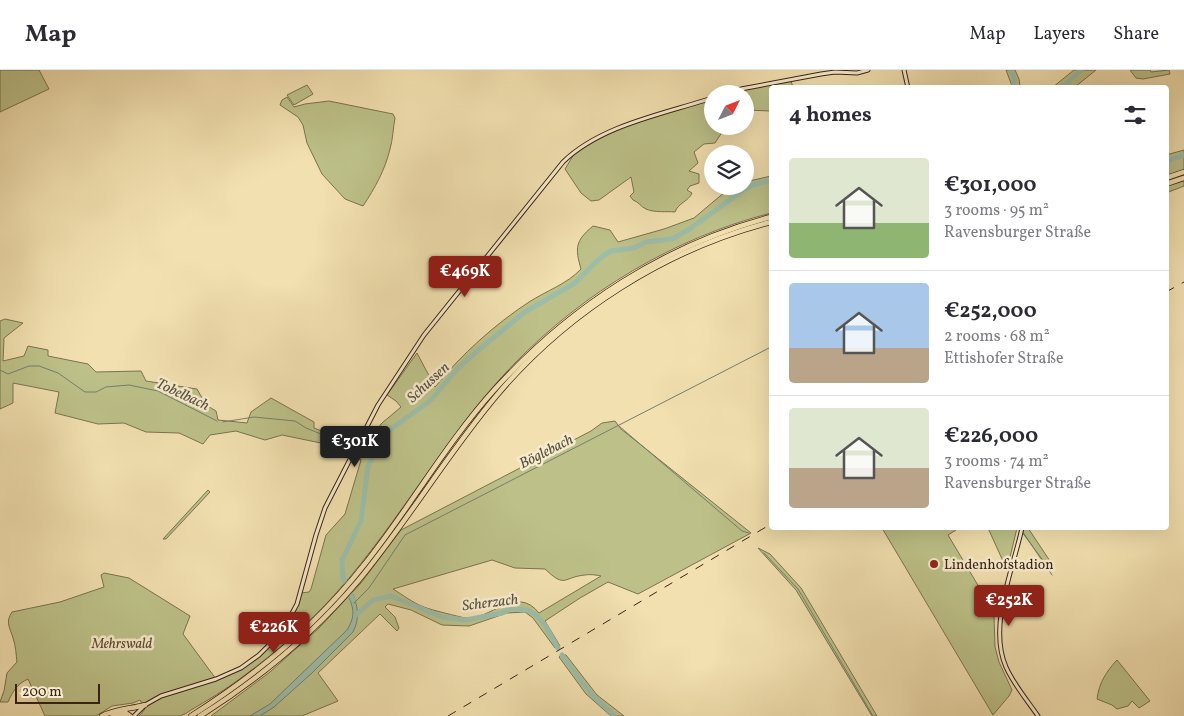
<!DOCTYPE html>
<meta charset="utf-8">
<style>
:root{--surface:#fff;--page:#f2f2f3;--text:#2b2b33;--muted:#7c7c81;--line:#e1e1e2;--accent:#8f2418}
body{margin:0;font-family:Vollkorn,serif;background:var(--page);color:var(--text);height:100vh;display:flex;flex-direction:column;font-size:19px;white-space:nowrap}
*{box-sizing:border-box;margin:0}
p{font-size:16px;color:var(--muted)}
.icon{flex:none;width:28px;height:28px;fill:none;stroke:currentColor;stroke-width:2;stroke-linecap:round;stroke-linejoin:round}
.map{position:relative;flex:1;overflow:hidden}
.side{position:absolute;left:769px;top:15px;width:400px;height:445px;display:flex;flex-direction:column;background:var(--surface);border-radius:5px;box-shadow:0 5px 20px #0002}
.side>*{flex:none}
.needle{width:32px;rotate:48deg}
.tools{position:absolute;left:704px;top:15px;display:grid;gap:10px}
.tools a{display:grid;place-items:center;width:50px;height:50px;border-radius:50%;background:var(--surface);box-shadow:0 5px 20px #0002;font-size:25px}
.scale{position:absolute;left:15px;bottom:12px;width:85px;box-sizing:border-box;padding-left:5px;border:2px solid #3a2315;border-top:0;font-size:14px;line-height:18px;white-space:nowrap;color:#3a2315;-webkit-text-stroke:4px #f7ebcc;paint-order:stroke}
.price{position:absolute;translate:-50% -42px;padding:0 11px;border-radius:5px;background:var(--accent);color:#fff;font-size:16px;line-height:32px;filter:drop-shadow(0 1px 2px #0008)}
.price::after{content:'';position:absolute;left:50%;top:30px;width:15px;height:11px;margin-left:-8px;background:inherit;clip-path:polygon(0 0,100% 0,50% 100%)}
.price.active{background:#222;color:#fff}
ul{padding:0;list-style:none}
li{display:flex;align-items:center;gap:15px;height:125px;padding:0 20px}
li+li{border-top:1px solid var(--line)}
li span{display:grid;place-items:center;flex:none;width:140px;height:100px;border-radius:5px;color:#555}
li>.icon{margin-inline-start:auto}
span .icon{width:60px;height:60px;fill:#fffc;stroke-width:1}
li b{font-size:21px}
h2{display:flex;justify-content:space-between;align-items:center;height:60px;padding:0 20px;font-size:21px}
header{display:flex;align-items:center;gap:30px;box-sizing:border-box;height:70px;padding:0 25px;background:var(--surface);border-bottom:1px solid var(--line)}
header strong{font-size:24px}
nav{display:flex;gap:28px;margin-inline-start:auto;font-size:18px}
.map>svg:first-child{display:block}
.green{fill:#bdc189;stroke:#7c724f;fill-rule:evenodd}
.water{fill:#9cbda8;stroke:#757f6d}
.lines{fill:none;stroke-linecap:round;stroke-linejoin:round}
.stream{stroke:#757f6d;stroke-width:1}
.river{stroke:#9cbda8;stroke-width:5}
.secondary-casing{stroke:#3a2315;stroke-width:5}
.highway-casing{stroke:#3a2315;stroke-width:6}
.secondary{stroke:#f7ebcc;stroke-width:3}
.highway{stroke:#f2e0b0;stroke-width:4.5}
.rail{stroke:#3a2315;stroke-width:1;stroke-dasharray:9 9;stroke-linecap:butt}
.poi-dot{fill:#8f2418;stroke:#f7ebcc;stroke-width:2}
.labels{text-anchor:middle;stroke-width:5;stroke-linejoin:round;paint-order:stroke}
.poi-label{font-size:14px;fill:#3a2315;stroke:#f7ebcc;text-anchor:start}
.park-label{font-size:14px;font-style:italic;fill:#5b4a32;stroke:#f7ebcc}
.water-label{font-size:15px;font-style:italic;fill:#575141;stroke:#f7ebcc}
</style>
<header>
<strong>Map</strong>
<nav><a>Map</a><a>Layers</a><a>Share</a></nav>
</header>
<div class="map">
<svg width="1184" height="646" viewBox="0 0 1184 646">
<rect width="100%" height="100%" fill="#f2e0b0"/>
<filter id="stains"><feTurbulence type="fractalNoise" baseFrequency=".004" numOctaves="4"/><feColorMatrix values="0 0 0 0 .2 0 0 0 0 .09 0 0 0 0 .02 0 0 0 .5 -.17"/></filter>
<radialGradient id="worn" r=".72"><stop offset=".6" stop-color="#630" stop-opacity="0"/><stop offset="1" stop-color="#630" stop-opacity=".3"/></radialGradient>
<g class="green">
<path d="M0 0H39L49 19 0 42Z"/>
<path d="M1006 0H1015L1019 9 1020 17H1010L1012 16Z"/>
<path d="M1074 0H1096L1075 17H1053Z"/>
<path d="M1130 0H1150L1151 2 1169 0 1170 4 1143 9 1136 8Z"/>
<path d="M791 11 793 17 771 18V41L745 40V24H726L741 19Z"/>
<path d="M307 15 313 24 294 35 287 25Z"/>
<path d="M287 27 294 37 305 34 329 31 393 44 395 48C393 58 393 69 390 79 385 100 375 118 363 136L345 129 322 104 307 73 303 55 298 47 280 35 282 30Z"/>
<path d="M712 28V56H726L715 73 704 74 694 82 698 93 689 101 699 104V113L690 116 687 120 692 123C689 131 678 133 675 142 666 141 655 143 646 139 641 137 639 132 633 130L630 126 634 122 631 107 599 130 591 131 581 123 565 99 576 81 591 71 626 56Z"/>
<path d="M1184 80V116L1166 123V85Z"/>
<path d="M771 106V143C674 168 584 222 514 294 447 363 401 450 337 522 309 554 275 583 241 608 225 620 208 630 191 640 188 642 184 645 180 646 171 646 149 646 139 646L145 639 140 630 133 633 112 636 96 646H45L28 609C17 614 13 621 8 632H0L4 621 7 603 17 592C16 585 16 576 13 568 10 558 5 552 12 542L60 532 104 517 101 505 104 503 129 508 190 546 183 564 216 609C244 598 273 578 288 551 293 542 297 532 301 523L309 522 311 519 326 465 345 444 361 390 345 378 282 365 265 370 236 361 210 365 203 374 179 363 146 362 124 353 98 354 55 343 59 322 13 313V333L0 339V251L5 249 23 253 4 268 3 291 24 286 28 276 48 280V286L88 294 96 302 141 301 146 311 197 319 206 335 216 341 218 350 247 353 251 342 271 328 314 352V358L329 364 360 363 370 367 382 353 401 337 396 331 387 325 417 283 435 317C462 284 494 255 529 232 546 221 567 214 581 199 575 178 575 171 593 156L610 160 618 172 664 159 694 148 732 116H745V112Z"/>
<path d="M615 351 621 359 751 463 638 524 608 512 580 528 545 551 560 576 555 578 533 548 525 542 507 543 469 556 442 555 411 540 388 534 385 537 395 547 399 558 397 561 380 544 318 603 338 631 302 646H211L270 602 319 558 361 513 401 460 591 361 602 353ZM492 490 515 498 545 499C566 519 563 507 585 505 590 504 596 505 601 506L539 543C516 514 490 551 465 548 457 546 431 540 424 537 413 533 403 525 393 519Z"/>
<path d="M208 420 210 422 166 469H163Z"/>
<path d="M882 458H955L956 460 948 465 982 522 994 547 995 577 999 592 1012 620 1009 626 993 645Z"/>
<path d="M988 458H1017L1007 500Z"/>
<path d="M1019 458H1028L1054 497 1050 500Z"/>
<path d="M758 478 770 484 801 518 877 646H872L796 520Z"/>
<path d="M562 585H566L597 625 624 646H611L586 624 559 587Z"/>
<path d="M1117 590 1150 631 1139 638 1132 631 1128 636 1117 639 1112 635 1097 629C1099 613 1106 602 1117 590Z"/>
</g>
<path class="water" d="M353 524C358 538 360 548 353 562L312 603 274 637 260 646H250L270 634 347 560C354 549 355 540 349 528Z"/>
<g class="lines">
<g class="stream">
<path d="M0 300 8 304 29 296H39L58 303 85 322H96L106 317 129 315 158 321 217 351"/>
<path d="M223 352 254 347 295 351 306 358 321 364 355 372"/>
<path d="M619 356 742 461 749 463"/>
<path d="M361 374 372 378 375 381"/>
<path d="M1020 458 1052 505"/>
<path d="M764 483 798 519 873 646"/>
<path d="M354 533 369 518 405 465 771 277"/>
</g>
<g class="river">
<path d="M1011 0 1014 7V18"/>
<path d="M1061 18 1081 0"/>
<path d="M1166 91 1184 85"/>
<path d="M353 530 343 507 342 490 361 451 368 396 388 361 430 331 459 297 482 277 525 242 575 213 597 191 606 184 611 181 634 178 646 172 672 169 691 158 745 119 753 115 771 110"/>
<path d="M356 545 373 530 391 526 442 547 466 550 502 543 510 539 527 540 535 544 545 555 558 578"/>
<path d="M562 585 592 625 615 646"/>
</g>
<defs>
<g id="secondary">
<path d="M904 0 908 18"/>
<path d="M726 24 741 19 821 4 835 2 857 3 868 0"/>
<path d="M1022 458C1013 500 988 556 1006 597 1014 615 1027 630 1038 646"/>
<path d="M134 646 145 635 161 626 216 609 241 598 259 585 282 562 297 534 316 465 325 438 378 335 424 265 563 92C601 55 664 44 712 28"/>
</g>
<g id="highway">
<path d="M1166 108 1184 102"/>
<path d="M1166 114 1184 108"/>
<path d="M120 641 126 643 130 646"/>
<path d="M112 644H119L124 646"/>
<path d="M102 646C115 639 131 639 145 635"/>
<path d="M191 646C256 605 316 556 364 495 410 438 446 373 495 319 570 237 664 175 771 147"/>
<path d="M200 646C259 609 313 564 358 511 408 451 447 384 497 325 567 242 666 179 771 152"/>
</g>
</defs>
<use href="#secondary" class="secondary-casing"/>
<use href="#highway" class="highway-casing"/>
<use href="#secondary" class="secondary"/>
<use href="#highway" class="highway"/>
<g class="rail">
<path d="M1166 222 1184 212"/>
<path d="M448 646 771 454"/>
</g>
</g>
<circle class="poi-dot" cx="934" cy="494" r="5"/>
<g class="labels">
<g class="poi-label">
<text x="944" y="499">Lindenhofstadion</text>
</g>
<g class="park-label">
<text x="122" y="578">Mehrswald</text>
</g>
<g class="water-label">
<text transform="translate(428 312) rotate(-43)" y="5">Schussen</text>
<text transform="translate(183 324) rotate(25)" y="5">Tobelbach</text>
<text transform="translate(546 381) rotate(-27)" y="5">Böglebach</text>
<text transform="translate(490 532) rotate(-7)" y="5">Scherzach</text>
</g>
</g>
<rect width="100%" height="100%" filter="url(#stains)"/>
<rect width="100%" height="100%" fill="url(#worn)"/>
</svg>
<div class="tools">
<a><svg class="needle" viewBox="-14 -14 28 28"><path d="M0-13l5 13h-10z" fill="#e53935"/><path d="M0 13l5-13h-10z" fill="#7c7c81"/></svg></a>
<a><svg class="icon" aria-label="layers" viewBox="0 0 24 24"><path d="M12 4l9 5-9 5-9-5zM3 14l9 5 9-5"/></svg></a>
</div>
<div class="scale">200 m</div>
<b class="price" style="left:465px;top:228px">€469K</b>
<b class="price active" style="left:355px;top:398px">€301K</b>
<b class="price" style="left:1009px;top:557px">€252K</b>
<b class="price" style="left:274px;top:584px">€226K</b>
<section class="side">
<h2>4 homes<svg class="icon" aria-label="filters" viewBox="0 0 24 24"><path d="M4 7h16M4 17h16"/><circle cx="9" cy="7" r="2"/><circle cx="15" cy="17" r="2"/></svg></h2>
<ul>
<li><span style="background:linear-gradient(#dfe7d0 65%,#8fb573 0)"><svg class="icon" aria-label="home" viewBox="0 0 24 24"><path d="M3 11l9-7 9 7M6 9v11h12V9"/></svg></span><div><b>€301,000</b><p>3 rooms · 95 m²</p><p>Ravensburger Straße</p></div></li>
<li><span style="background:linear-gradient(#a9c7e8 65%,#b9a48a 0)"><svg class="icon" aria-label="home" viewBox="0 0 24 24"><path d="M3 11l9-7 9 7M6 9v11h12V9"/></svg></span><div><b>€252,000</b><p>2 rooms · 68 m²</p><p>Ettishofer Straße</p></div></li>
<li><span style="background:linear-gradient(#dfe7d0 60%,#b9a48a 0)"><svg class="icon" aria-label="home" viewBox="0 0 24 24"><path d="M3 11l9-7 9 7M6 9v11h12V9"/></svg></span><div><b>€226,000</b><p>3 rooms · 74 m²</p><p>Ravensburger Straße</p></div></li>
</ul>
</section>
</div>
